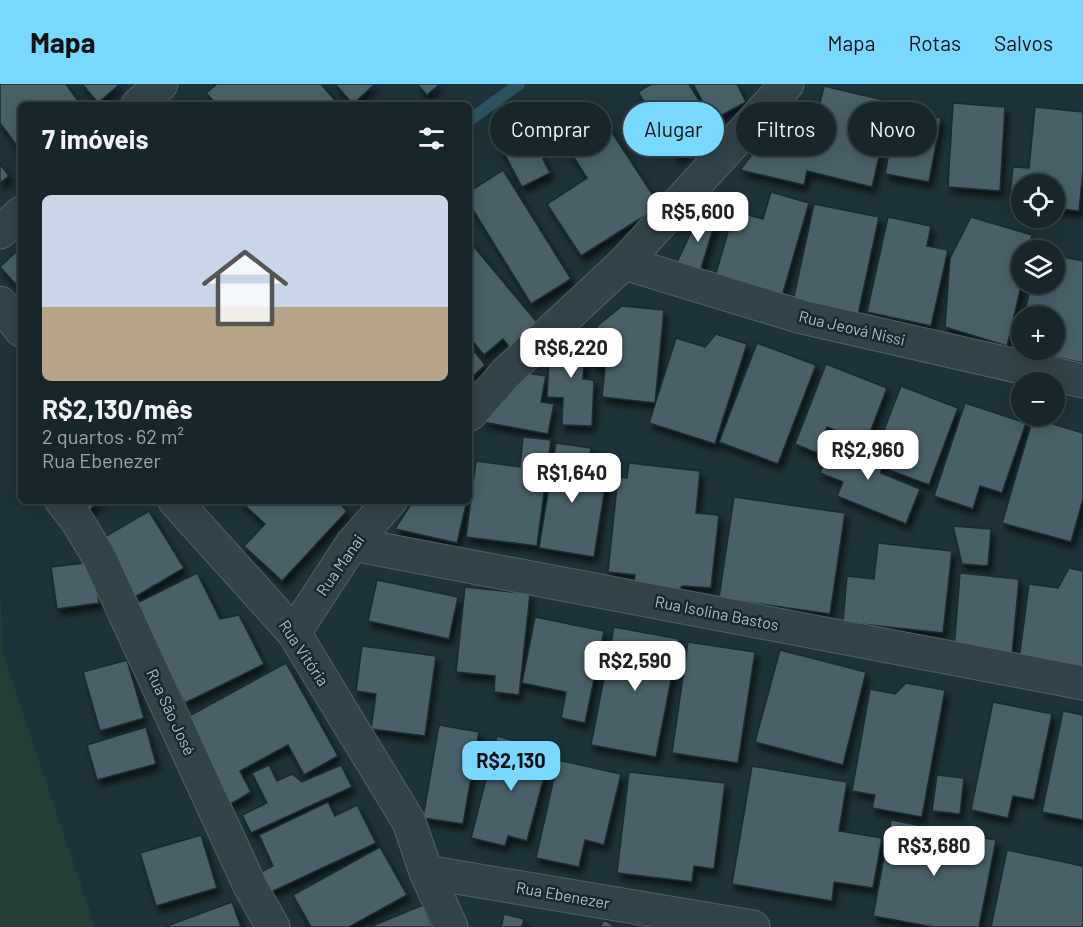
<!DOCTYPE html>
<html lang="pt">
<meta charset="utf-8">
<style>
:root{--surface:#16262b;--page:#1f2e33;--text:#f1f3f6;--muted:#9ea5a9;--line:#354347;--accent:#79d8ff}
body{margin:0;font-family:Barlow,sans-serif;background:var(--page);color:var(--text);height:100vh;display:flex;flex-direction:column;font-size:22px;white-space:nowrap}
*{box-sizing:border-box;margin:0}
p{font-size:20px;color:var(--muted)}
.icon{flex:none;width:33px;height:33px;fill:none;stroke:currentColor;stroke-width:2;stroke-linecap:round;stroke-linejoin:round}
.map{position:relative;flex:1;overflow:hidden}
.details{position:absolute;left:18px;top:18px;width:454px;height:402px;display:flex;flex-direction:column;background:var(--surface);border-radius:9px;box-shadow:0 3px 15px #0003,0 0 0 2px var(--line)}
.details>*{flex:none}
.guide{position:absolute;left:490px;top:18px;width:502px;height:54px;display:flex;gap:12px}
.tools{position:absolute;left:1011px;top:90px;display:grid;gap:12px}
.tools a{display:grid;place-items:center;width:54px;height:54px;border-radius:50%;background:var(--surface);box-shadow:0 3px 15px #0003,0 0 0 2px var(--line);font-size:30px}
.price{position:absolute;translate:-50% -51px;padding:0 14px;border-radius:12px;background:#fff;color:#222;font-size:20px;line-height:39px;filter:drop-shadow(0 2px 3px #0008)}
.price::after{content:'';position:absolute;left:50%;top:36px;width:18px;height:14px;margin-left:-9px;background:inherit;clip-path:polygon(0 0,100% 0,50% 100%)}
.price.active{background:var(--accent);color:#111}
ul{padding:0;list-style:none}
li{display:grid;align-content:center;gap:12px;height:318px;padding:0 24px}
li span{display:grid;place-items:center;height:186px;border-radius:9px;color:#555}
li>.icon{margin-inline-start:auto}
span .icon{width:108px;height:108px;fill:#fffc;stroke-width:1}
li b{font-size:26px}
h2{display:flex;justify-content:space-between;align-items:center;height:72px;padding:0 24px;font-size:26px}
.pill{padding:0 21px;border-radius:27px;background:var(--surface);box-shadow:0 3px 15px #0003,0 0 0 2px var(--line);font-size:21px;line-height:54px}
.pill.active{background:var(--accent);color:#111}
header{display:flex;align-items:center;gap:36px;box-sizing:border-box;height:84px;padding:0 30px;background:var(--accent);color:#111}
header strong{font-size:28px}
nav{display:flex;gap:33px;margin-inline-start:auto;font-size:21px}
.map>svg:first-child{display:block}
.green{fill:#233e37}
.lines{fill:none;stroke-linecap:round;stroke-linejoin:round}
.stream{stroke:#2e5360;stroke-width:12}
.building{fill:#496069;stroke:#1a2a30;stroke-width:1.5;filter:url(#shadow)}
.minor-casing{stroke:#506168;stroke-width:35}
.minor{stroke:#32434a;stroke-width:33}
.labels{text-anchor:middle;stroke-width:5;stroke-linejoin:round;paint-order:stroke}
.street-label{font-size:16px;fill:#acbfc7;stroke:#18282e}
</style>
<header>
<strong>Mapa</strong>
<nav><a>Mapa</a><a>Rotas</a><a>Salvos</a></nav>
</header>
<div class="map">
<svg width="1083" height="843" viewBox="0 0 1083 843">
<defs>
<filter id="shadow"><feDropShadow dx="3.5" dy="6" stdDeviation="3" flood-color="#0009"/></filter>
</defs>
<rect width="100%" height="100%" fill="#1e3339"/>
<path class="green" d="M0 505 3 569 95 843H0Z"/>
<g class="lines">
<path class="stream" d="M470 36 519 0"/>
</g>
<g class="building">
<path d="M0 0H66L81 21H21V67L0 39Z"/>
<path d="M82 0H120L98 19Z"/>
<path d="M217 0H321L339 21H217L206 9Z"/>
<path d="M335 0H375L353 20Z"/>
<path d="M417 0H440L427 11Z"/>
<path d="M651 0H689L719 50 678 74 638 8Z"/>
<path d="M693 0H737L746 18 713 36Z"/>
<path d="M824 2 892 18 872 103 807 87 804 101 740 86 791 21 818 27Z"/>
<path d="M953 19 1005 23 1000 107 948 103Z"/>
<path d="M594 21 660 122 581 172 547 120 587 94 556 45Z"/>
<path d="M1035 23 1083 28V86L1079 127 1054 124V100H1022V121L1009 120 1013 83 1029 84Z"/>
<path d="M897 25 941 34 929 98 885 90Z"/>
<path d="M526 41 550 89 522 103 497 56Z"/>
<path d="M0 80 9 92 0 99Z"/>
<path d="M503 86 571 195 531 220 470 121V107Z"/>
<path d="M771 108 809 119 782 212 715 193 734 127 763 135Z"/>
<path d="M814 120 879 133 858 231 793 217Z"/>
<path d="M700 130 717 132 700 188 676 180Z"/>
<path d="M888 133 931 142 927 162 948 166 931 242 867 228Z"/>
<path d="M971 133 1032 151 1029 166H1022V198L1007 262 945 243 950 174Z"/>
<path d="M470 158 541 243 512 266 503 255 484 271 470 254Z"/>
<path d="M21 163V206L0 183Z"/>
<path d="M1054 171 1083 177V279L1017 265 1022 244V266H1054V232H1024L1031 200H1054Z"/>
<path d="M622 222 664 226 655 319 602 313 605 283 594 281 597 242Z"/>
<path d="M585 244 583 295 594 296 592 342 562 341 563 314 547 313 550 254Z"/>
<path d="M716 250 747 260 715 360 649 339 676 254 705 263Z"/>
<path d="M757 259 816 281 778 380 719 358Z"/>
<path d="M470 262 485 281 470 295Z"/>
<path d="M826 280 887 304 866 359 827 343 817 369 795 360Z"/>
<path d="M521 288 546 292 541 318 554 320 548 350 483 338Z"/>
<path d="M901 302 958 324 929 401 889 386 897 365 879 359Z"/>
<path d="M965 319 1026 339 1002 409 980 402 973 425 934 412Z"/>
<path d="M1033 334 1083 349V415L1071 458 1002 439Z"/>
<path d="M834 352 883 373 881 389 920 405 906 440 837 412 843 398 820 389Z"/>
<path d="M523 353 551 356 537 462 466 453 476 377 520 383Z"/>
<path d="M556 359 591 364 586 394 606 398 594 473 539 464Z"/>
<path d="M629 379 700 387 696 429 719 431 711 504 683 502 672 511 633 507 635 491 608 488 618 393 627 394Z"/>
<path d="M470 382 474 385 470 406Z"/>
<path d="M734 413 845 429 830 530 719 514Z"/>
<path d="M72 417H101L81 432Z"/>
<path d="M240 417H337L347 427 282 497 244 462 265 440Z"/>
<path d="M413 417H467L457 459 395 445Z"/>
<path d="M149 427 184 484 135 513 101 455Z"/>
<path d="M953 442 991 445 988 482 962 480Z"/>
<path d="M878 459 952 467 943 549 843 538 847 492 874 495Z"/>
<path d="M93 478 99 519 57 525 51 483Z"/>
<path d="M1069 484 1083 487V585L1019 576 1029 500 1058 504Z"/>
<path d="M197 489 220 535 239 531 264 580 185 619 135 520Z"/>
<path d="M960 489 1019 495 1012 571 954 566Z"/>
<path d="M377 496 458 513 449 555 368 537Z"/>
<path d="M465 503 530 510 519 611 494 608 495 592 456 588Z"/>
<path d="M535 533 604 547 585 639 561 634 566 608 522 599Z"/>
<path d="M614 543 679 555 656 673 591 661Z"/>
<path d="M688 558 755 568 738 679 672 669Z"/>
<path d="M362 562 436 572 425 652 371 645 376 610 356 607Z"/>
<path d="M780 566 866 588 843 681 755 658Z"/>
<path d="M127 576 144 634 100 647 83 588Z"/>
<path d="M286 579 338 672 304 691 288 661 240 687 251 708 229 721 182 636Z"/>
<path d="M906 599 945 606 922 733 872 724 875 711 852 707 870 605 895 610Z"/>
<path d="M993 618 1052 630 1034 716 1013 712 1008 734 971 726Z"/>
<path d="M1063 627 1083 631V736L1042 728Z"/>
<path d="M439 641 479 648 463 740 423 734Z"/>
<path d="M146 643 156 680 97 696 87 661Z"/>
<path d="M497 652 551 667 527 757 508 752 505 762 471 754Z"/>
<path d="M558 676 621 690 604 761 585 756 579 783 536 774Z"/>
<path d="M269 681 277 697 292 690 302 698 341 681 352 703 251 749 242 731 267 719 252 689Z"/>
<path d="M752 682 847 698 839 747 882 754 873 804 834 798 832 817 732 800Z"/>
<path d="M629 688 725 699 714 785 694 782 692 798 617 789Z"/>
<path d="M937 691 964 694 960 730 932 727Z"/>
<path d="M328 718 335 732 357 721 376 759 269 809 259 789 273 782 259 751Z"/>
<path d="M891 736 996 756 979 843H933L873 832Z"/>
<path d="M201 751 217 804 156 822 140 769Z"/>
<path d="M380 763 407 811 349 843H311L293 811Z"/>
<path d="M1007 766 1083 782V843H991Z"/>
<path d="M232 818 241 843H164Z"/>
<path d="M423 821 432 843H370Z"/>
<path d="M504 830 524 835 522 843H501Z"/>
<path d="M604 836 617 843H600Z"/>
</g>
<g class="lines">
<defs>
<g id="minor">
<path d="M138 21 161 0"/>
<path d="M0 148 21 129"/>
<path d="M624 179 802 233 1083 297"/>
<path d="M0 219 21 246"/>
<path d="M470 330 506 289 624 179 787 0"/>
<path d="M62 417 76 435 99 473 250 802 273 843"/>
<path d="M175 417 294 549 409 738 426 788 753 843"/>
<path d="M352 460 1083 599"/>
<path d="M294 549 352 460 390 417"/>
<path d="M426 788 451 843"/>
</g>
</defs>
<use href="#minor" class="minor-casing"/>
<use href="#minor" class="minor"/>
</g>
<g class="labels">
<g class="street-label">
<text transform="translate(852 244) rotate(13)" y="6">Rua Jeová Nissi</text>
<text transform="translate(340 481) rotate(-55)" y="6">Rua Manai</text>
<text transform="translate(717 529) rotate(11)" y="6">Rua Isolina Bastos</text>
<text transform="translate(304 569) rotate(56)" y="6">Rua Vitória</text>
<text transform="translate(171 628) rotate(65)" y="6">Rua São José</text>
<text transform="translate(563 811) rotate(10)" y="6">Rua Ebenezer</text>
</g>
</g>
</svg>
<div class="tools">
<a><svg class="icon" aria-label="locate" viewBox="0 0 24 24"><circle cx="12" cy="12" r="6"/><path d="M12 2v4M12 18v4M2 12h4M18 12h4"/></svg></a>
<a><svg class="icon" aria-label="layers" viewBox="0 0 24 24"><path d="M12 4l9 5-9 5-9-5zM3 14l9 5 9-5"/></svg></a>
<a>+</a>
<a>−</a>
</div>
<b class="price" style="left:698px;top:159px">R$5,600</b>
<b class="price" style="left:571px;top:295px">R$6,220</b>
<b class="price" style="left:868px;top:397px">R$2,960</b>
<b class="price" style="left:572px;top:420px">R$1,640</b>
<b class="price" style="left:635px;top:608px">R$2,590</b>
<b class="price active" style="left:511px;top:708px">R$2,130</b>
<b class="price" style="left:934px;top:793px">R$3,680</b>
<div class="guide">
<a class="pill">Comprar</a>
<a class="pill active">Alugar</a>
<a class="pill">Filtros</a>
<a class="pill">Novo</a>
</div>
<section class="details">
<h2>7 imóveis<svg class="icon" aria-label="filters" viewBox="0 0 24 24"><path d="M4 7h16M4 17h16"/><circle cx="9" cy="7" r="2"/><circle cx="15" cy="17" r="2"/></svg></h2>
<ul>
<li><span style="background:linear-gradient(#c9d6e8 60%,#b9a48a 0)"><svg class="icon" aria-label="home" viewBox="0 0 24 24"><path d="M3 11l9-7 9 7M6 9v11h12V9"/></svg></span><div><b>R$2,130/mês</b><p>2 quartos · 62 m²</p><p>Rua Ebenezer</p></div></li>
</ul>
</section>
</div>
